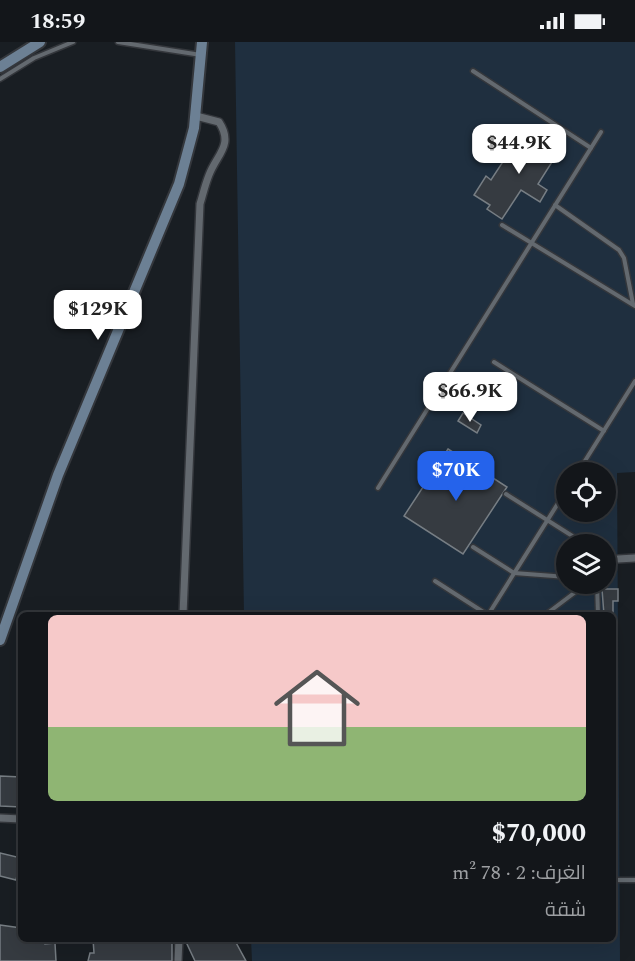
<!DOCTYPE html>
<html lang="ar">
<meta charset="utf-8">
<style>
:root{--surface:#13161a;--page:#202327;--text:#f1f3f6;--muted:#9d9fa2;--line:#323539;--accent:#2563eb}
body{margin:0;font-family:Spectral,Cairo,serif;background:var(--page);color:var(--text);direction:rtl;height:100vh;display:flex;flex-direction:column;font-size:22px;white-space:nowrap}
*{box-sizing:border-box;margin:0}
p{font-size:20px;color:var(--muted)}
.icon{flex:none;width:33px;height:33px;fill:none;stroke:currentColor;stroke-width:2;stroke-linecap:round;stroke-linejoin:round}
.map{position:relative;flex:1;overflow:hidden;direction:ltr}
.drawer{position:absolute;left:18px;top:570px;width:598px;height:330px;display:flex;flex-direction:column;background:var(--surface);border-radius:9px;box-shadow:0 6px 24px #0002,0 0 0 2px var(--line);direction:rtl}
.drawer>*{flex:none}
.fabs{position:absolute;left:556px;top:420px;display:grid;gap:12px}
.fabs a{display:grid;place-items:center;width:60px;height:60px;border-radius:50%;background:var(--surface);box-shadow:0 6px 24px #0002,0 0 0 2px var(--line);font-size:30px}
.price{position:absolute;translate:-50% -51px;padding:0 14px;border-radius:12px;background:#fff;color:#222;font-size:20px;line-height:39px;filter:drop-shadow(0 2px 3px #0008)}
.price::after{content:'';position:absolute;left:50%;top:36px;width:18px;height:14px;margin-left:-9px;background:inherit;clip-path:polygon(0 0,100% 0,50% 100%)}
.price.on{background:var(--accent);color:#fff}
ul{padding:0;list-style:none}
li{display:grid;align-content:center;gap:12px;height:318px;padding:0 30px}
li+li{border-top:2px solid var(--line)}
li span{display:grid;place-items:center;height:186px;border-radius:9px;color:#555}
li>.icon{margin-inline-start:auto}
span .icon{width:108px;height:108px;fill:#fffc;stroke-width:1}
li b{font-size:26px}
.status{display:flex;justify-content:space-between;align-items:center;height:42px;padding:0 30px;background:var(--surface);direction:ltr}
.status svg{height:16px;fill:currentColor}
.map>svg:first-child{display:block}
.green{fill:#1f2f3f;fill-rule:evenodd}
.building{fill:#363b41;stroke:#777e84;stroke-width:1.5}
.lines{fill:none;stroke-linecap:round;stroke-linejoin:round}
.lane-casing{stroke:#34373c;stroke-width:7}
.street-casing{stroke:#34373c;stroke-width:10}
.secondary-casing{stroke:#34373c;stroke-width:14}
.lane{stroke:#63696f;stroke-width:4}
.street{stroke:#63696f;stroke-width:7}
.secondary{stroke:#6c8094;stroke-width:10}
</style>
<div class="status"><b>18:59</b><svg viewBox="0 0 49 12"><path d="M0 12V9h3v3zM5 12V6h3v6zM10 12V3h3v9zM15 12V0h3v12zM26 1h20v11H26zM47 4h2v5h-2z"/></svg></div>
<div class="map">
<svg width="635" height="919" viewBox="0 0 635 919">
<rect width="100%" height="100%" fill="#191e23"/>
<path class="green" d="M235 0H635V430L617 431 620 919H252L251 897H614V573H244ZM567 430H606V470H567ZM567 502H606V542H567Z"/>
<g class="building">
<path d="M549 86 562 94 547 116 552 120 538 142 547 148 540 160 521 148 502 177 487 167 490 163 474 153 486 134 491 138 517 98 534 110Z"/>
<path d="M463 371 481 383 477 391 458 379Z"/>
<path d="M448 407 507 445 463 512 404 474Z"/>
<path d="M602 547H618V559H613V573H604Z"/>
<path d="M0 734 21 735V765L0 764Z"/>
<path d="M0 811 21 816V830H18L16 838 0 834Z"/>
<path d="M0 883 21 886V897H45V902L55 901 56 919H0Z"/>
<path d="M93 897H172V919H88L90 911H94Z"/>
<path d="M187 897H234L246 919H195L187 902Z"/>
</g>
<g class="lines">
<defs>
<g id="lane">
<path d="M118 0 201 13"/>
<path d="M473 29 591 106"/>
<path d="M0 37 34 16 73 0"/>
<path d="M555 163 619 208 624 216 633 262"/>
<path d="M502 183 635 264"/>
<path d="M494 320 604 389"/>
<path d="M578 430 635 339"/>
<path d="M378 446 601 90"/>
<path d="M506 452 585 502"/>
<path d="M473 505 514 531 567 535"/>
<path d="M606 513 617 517"/>
<path d="M606 526 618 517"/>
<path d="M435 539 488 573"/>
<path d="M597 542 598 573"/>
<path d="M488 573 567 447"/>
<path d="M545 573 586 542"/>
<path d="M614 838H635"/>
</g>
<g id="street">
<path d="M618 517 635 516"/>
<path d="M183 573 200 162C203 152 205 143 209 133 217 112 234 103 219 80L196 74"/>
<path d="M0 776 21 777"/>
<path d="M178 919 179 897"/>
</g>
<g id="secondary">
<path d="M0 25 40 0"/>
<path d="M0 598 58 433 179 142 194 86 202 0"/>
</g>
</defs>
<use href="#lane" class="lane-casing"/>
<use href="#street" class="street-casing"/>
<use href="#secondary" class="secondary-casing"/>
<use href="#lane" class="lane"/>
<use href="#street" class="street"/>
<use href="#secondary" class="secondary"/>
</g>
</svg>
<div class="fabs">
<a><svg class="icon" aria-label="locate" viewBox="0 0 24 24"><circle cx="12" cy="12" r="6"/><path d="M12 2v4M12 18v4M2 12h4M18 12h4"/></svg></a>
<a><svg class="icon" aria-label="layers" viewBox="0 0 24 24"><path d="M12 4l9 5-9 5-9-5zM3 14l9 5 9-5"/></svg></a>
</div>
<b class="price" style="left:519px;top:133px">$44.9K</b>
<b class="price" style="left:98px;top:299px">$129K</b>
<b class="price" style="left:470px;top:381px">$66.9K</b>
<b class="price on" style="left:456px;top:460px">$70K</b>
<section class="drawer">
<ul>
<li><span style="background:linear-gradient(#f6c9c9 60%,#8fb573 0)"><svg class="icon" aria-label="home" viewBox="0 0 24 24"><path d="M3 11l9-7 9 7M6 9v11h12V9"/></svg></span><div><b>$70,000</b><p>الغرف: 2 · 78 m²</p><p>شقة</p></div></li>
</ul>
</section>
</div>
